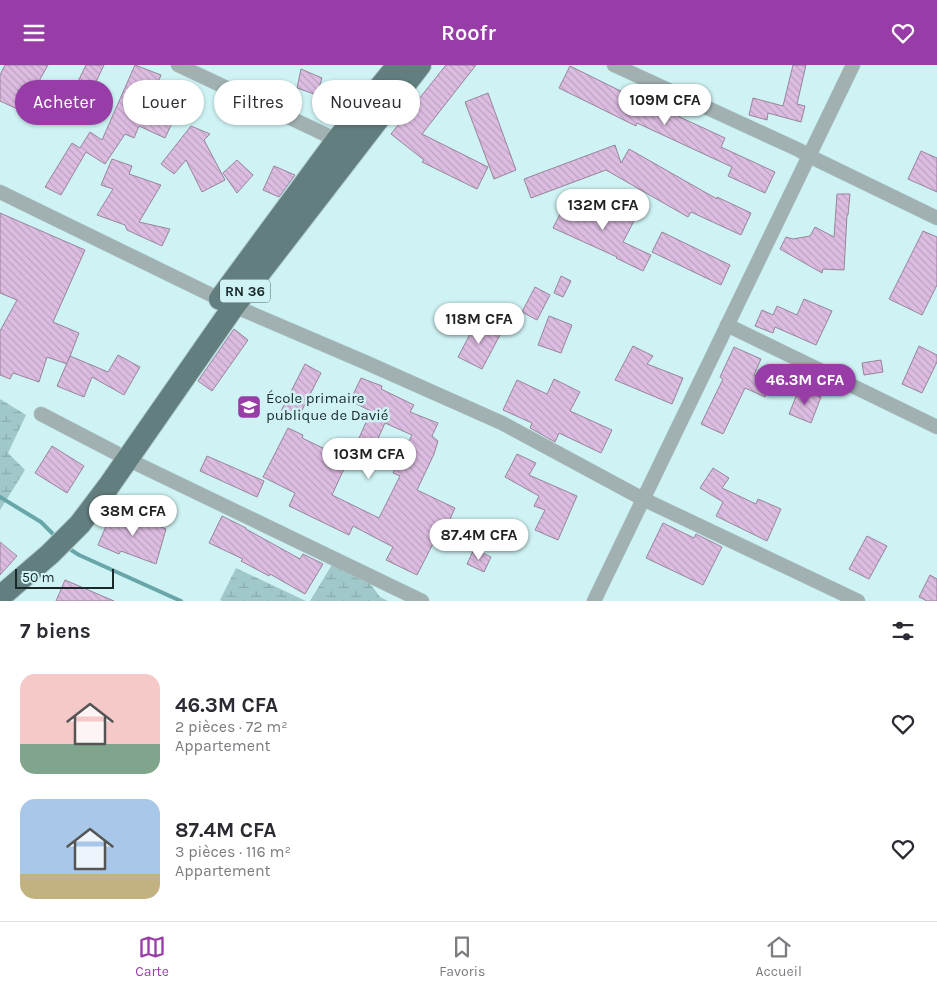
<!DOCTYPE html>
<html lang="fr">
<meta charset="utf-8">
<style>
:root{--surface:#fff;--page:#f2f2f3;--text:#2b2b33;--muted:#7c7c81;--line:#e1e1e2;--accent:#983da8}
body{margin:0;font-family:Karla,sans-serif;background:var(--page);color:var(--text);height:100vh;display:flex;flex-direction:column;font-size:19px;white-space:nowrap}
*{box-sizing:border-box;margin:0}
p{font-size:16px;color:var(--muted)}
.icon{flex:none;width:28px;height:28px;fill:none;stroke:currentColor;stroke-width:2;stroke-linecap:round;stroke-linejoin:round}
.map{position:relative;height:536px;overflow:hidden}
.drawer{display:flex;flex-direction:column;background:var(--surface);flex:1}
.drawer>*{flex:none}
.top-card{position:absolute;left:15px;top:15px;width:500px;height:45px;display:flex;gap:10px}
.scale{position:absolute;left:15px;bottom:12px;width:99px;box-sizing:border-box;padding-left:5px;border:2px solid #1b2829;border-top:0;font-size:14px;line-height:18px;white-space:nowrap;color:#1b2829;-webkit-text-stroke:4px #cff3f4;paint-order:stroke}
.price{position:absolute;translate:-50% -42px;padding:0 11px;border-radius:18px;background:#fff;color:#222;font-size:16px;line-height:32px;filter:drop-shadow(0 1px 2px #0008)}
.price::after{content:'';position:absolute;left:50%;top:30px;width:15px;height:11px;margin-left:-8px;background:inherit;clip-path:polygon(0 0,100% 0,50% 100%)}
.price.on{background:var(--accent);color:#fff}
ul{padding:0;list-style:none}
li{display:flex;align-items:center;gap:15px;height:125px;padding:0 20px}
li span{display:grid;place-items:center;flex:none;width:140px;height:100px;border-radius:15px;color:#555}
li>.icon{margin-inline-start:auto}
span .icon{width:60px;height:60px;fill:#fffc;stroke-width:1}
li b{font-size:21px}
h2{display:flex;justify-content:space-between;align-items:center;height:60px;padding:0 20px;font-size:21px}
.chip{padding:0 18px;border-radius:22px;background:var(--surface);box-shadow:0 1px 4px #0004;font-size:18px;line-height:45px}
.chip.on{background:var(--accent);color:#fff}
header{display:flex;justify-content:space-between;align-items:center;height:65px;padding:0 20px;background:var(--accent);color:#fff;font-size:22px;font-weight:600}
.tab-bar{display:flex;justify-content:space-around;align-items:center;height:70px;border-top:1px solid var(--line);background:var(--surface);font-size:14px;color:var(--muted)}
.tab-bar a{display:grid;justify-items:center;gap:2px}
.tab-bar .on{color:var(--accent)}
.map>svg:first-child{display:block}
.wetland{fill:url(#wetland-marsh)}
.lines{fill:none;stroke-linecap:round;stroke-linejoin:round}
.stream{stroke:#69a6a9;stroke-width:4}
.building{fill:url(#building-back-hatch);stroke:#96859a}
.minor-casing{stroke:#afcecf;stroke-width:15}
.primary-casing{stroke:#afcecf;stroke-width:24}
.minor{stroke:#a1b0b0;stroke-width:14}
.primary{stroke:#637e7f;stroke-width:22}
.labels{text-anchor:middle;stroke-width:5;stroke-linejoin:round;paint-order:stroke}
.shield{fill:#cff3f4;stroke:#516566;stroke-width:1}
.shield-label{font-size:14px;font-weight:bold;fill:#1b2829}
.poi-label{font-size:15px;fill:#1b2829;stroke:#cff3f4;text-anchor:start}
</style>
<header><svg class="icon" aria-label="menu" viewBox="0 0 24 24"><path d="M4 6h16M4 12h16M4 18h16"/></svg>Roofr<svg class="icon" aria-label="heart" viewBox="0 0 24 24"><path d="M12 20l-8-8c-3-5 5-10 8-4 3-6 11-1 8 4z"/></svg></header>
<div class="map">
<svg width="937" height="536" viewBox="0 0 937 536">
<defs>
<pattern id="wetland-marsh" width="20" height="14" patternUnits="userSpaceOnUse" patternTransform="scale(1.25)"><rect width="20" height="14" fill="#a0c8ca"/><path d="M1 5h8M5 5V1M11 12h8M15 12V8" fill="none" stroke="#89acae"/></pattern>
<pattern id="building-back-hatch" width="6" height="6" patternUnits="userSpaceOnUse" patternTransform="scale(1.25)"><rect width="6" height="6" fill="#ddbce2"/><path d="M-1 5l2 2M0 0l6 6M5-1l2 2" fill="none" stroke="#bda2c2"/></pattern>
</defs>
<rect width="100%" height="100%" fill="#cff3f4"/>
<g class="wetland">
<path d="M0 334 26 350 8 388 25 405 0 445Z"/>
<path d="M333 498 369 517 380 532 388 536H310Z"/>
<path d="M236 503 306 536H222L220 535Z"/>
</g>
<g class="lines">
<g class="stream">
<path d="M0 432 41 457 57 473"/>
<path d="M68 483 79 490 181 536"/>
</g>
</g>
<g class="building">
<path d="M5 0H48L29 34 24 47 0 36V10Z"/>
<path d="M86 0H104L81 48 66 41Z"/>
<path d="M135 0 161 10 154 27 181 39 165 73 139 61 134 73 125 69 105 99 86 87 61 130 45 122 72 78 80 83 90 67 102 75Z"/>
<path d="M446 0H476L422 69 488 102 477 124 422 97 424 95 391 69Z"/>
<path d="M793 0H806L797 39 805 41 801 57 768 48 767 55 749 50 753 33 783 41Z"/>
<path d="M570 1 655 43 656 41 725 73 721 82 775 107 765 128 728 111 732 102 637 58 636 61 559 23Z"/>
<path d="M301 4 322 13 317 30 297 23Z"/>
<path d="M488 28 516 105 494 114 465 37Z"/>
<path d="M191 61 210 69 204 75 225 115 202 127 186 95 174 109 161 99Z"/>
<path d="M615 80 621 98 629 84 717 134V132L751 148 741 170 691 147 688 152 606 105 531 133 524 114Z"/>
<path d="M921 86 937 93V127L908 114Z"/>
<path d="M112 94 132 101 129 109 161 120 139 157 170 164 162 181 127 165 125 160 97 150 113 124 101 120Z"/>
<path d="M237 95 253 110 237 128 223 108Z"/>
<path d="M274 101 295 110 279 132 263 125Z"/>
<path d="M837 129H850L848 150H847L844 205 823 204 822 208 780 184 786 172 793 174 810 171 815 162 834 172Z"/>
<path d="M588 131 635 154 623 177 651 190 643 206 616 193 617 192 553 163 562 145 577 153Z"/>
<path d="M0 148 85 185 53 257 79 268 67 299 47 292 39 317 13 308 10 314 0 310V266L17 235 0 228Z"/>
<path d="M923 166 937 172V220L922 250 889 234Z"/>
<path d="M662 167 730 200 721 220 652 187Z"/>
<path d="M561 211 571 216 563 232 554 228Z"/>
<path d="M535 222 550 230 537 255 522 247Z"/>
<path d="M804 234 832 246 816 280 775 262 773 268 755 261 762 245 773 250 777 241 797 250Z"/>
<path d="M549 251 572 260 561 288 538 280Z"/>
<path d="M477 256 501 268 482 304 458 292Z"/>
<path d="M234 264 248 275 212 326 198 316Z"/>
<path d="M633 281 653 291 647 299 683 313 672 339 615 315Z"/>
<path d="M919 281 937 290V297L922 328 902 319Z"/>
<path d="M734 282 761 294 754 310 771 318 765 332 745 323 723 369 701 359 723 314 720 312Z"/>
<path d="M118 290 140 302 124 330 92 312 84 332 57 321 70 291 108 307Z"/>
<path d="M881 295 883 307 864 310 862 298Z"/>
<path d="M305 299 321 308 296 357 280 348Z"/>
<path d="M361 313 382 321 381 324 414 340 410 347 438 358 432 371 438 376 434 389 417 425 455 443 446 463 442 461 417 510 386 495 393 482 353 461 349 470 289 441 295 428 263 412 288 363 303 370 302 373 348 395 332 430 379 453 400 411 393 408 412 370 385 358 368 396 352 389 371 346 350 336Z"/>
<path d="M554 314 580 327 570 346 612 365 601 388 559 368 555 377 530 363 532 358 503 345 517 315 547 329Z"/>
<path d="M799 324 821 332 811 358 789 349Z"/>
<path d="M52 381 84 401 67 428 35 408Z"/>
<path d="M517 389 536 398 529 410 577 431 558 475 535 465 545 445 534 441 539 431 505 412Z"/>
<path d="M207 391 264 416 257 432 200 406Z"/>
<path d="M713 403 729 413 722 423 756 439 758 434 781 444 767 476 716 451 723 437 700 423Z"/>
<path d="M113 445 141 456 142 454 166 464 156 499 121 486 119 489 98 480Z"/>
<path d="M222 451 246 463V464L300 494 303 489 323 499 305 529 270 509 269 511 241 496 243 494 209 478Z"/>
<path d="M663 458 694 473 696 469 722 482 703 520 646 493Z"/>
<path d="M867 471 887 481 869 514 849 504Z"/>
<path d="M0 477 17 491 0 510Z"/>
<path d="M474 484 491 492 484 507 467 499Z"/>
<path d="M930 510 937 514V536H927L919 532Z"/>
<path d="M65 515 114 536H56Z"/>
</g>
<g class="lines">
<defs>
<g id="minor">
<path d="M178 0 337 75"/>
<path d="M614 0 799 85 809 91 937 153"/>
<path d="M0 127 234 241 367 298 502 358 643 434 858 536"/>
<path d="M727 260 937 362"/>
<path d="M41 349 116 388"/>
<path d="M127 394 422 536"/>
<path d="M594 536 853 0"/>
</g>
<g id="primary">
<path d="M220 234 337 75 398 0"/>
<path d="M0 532 50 489 80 459 108 422 234 241 420 0"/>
</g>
</defs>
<use href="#minor" class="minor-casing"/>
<use href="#primary" class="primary-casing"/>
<use href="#minor" class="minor"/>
<use href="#primary" class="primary"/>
</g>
<defs>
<symbol id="school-square" viewBox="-11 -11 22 22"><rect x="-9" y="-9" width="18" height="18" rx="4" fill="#983da8" stroke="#cff3f4"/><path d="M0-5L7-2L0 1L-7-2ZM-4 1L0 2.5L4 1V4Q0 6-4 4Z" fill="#fff"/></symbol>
</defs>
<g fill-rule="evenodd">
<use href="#school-square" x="235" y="328" width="28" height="28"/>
</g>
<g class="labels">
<rect class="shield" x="220" y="214.5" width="50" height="23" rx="4"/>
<g class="shield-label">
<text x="245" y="231">RN 36</text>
</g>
<g class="poi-label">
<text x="266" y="338">École primaire<tspan x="266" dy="17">publique de Davié</tspan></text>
</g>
</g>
</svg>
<div class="scale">50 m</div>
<b class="price" style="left:665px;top:61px">109M CFA</b>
<b class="price" style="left:603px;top:166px">132M CFA</b>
<b class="price" style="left:479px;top:280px">118M CFA</b>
<b class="price on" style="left:805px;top:341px">46.3M CFA</b>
<b class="price" style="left:369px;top:415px">103M CFA</b>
<b class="price" style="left:133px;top:472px">38M CFA</b>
<b class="price" style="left:479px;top:496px">87.4M CFA</b>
<div class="top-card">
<a class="chip on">Acheter</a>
<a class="chip">Louer</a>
<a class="chip">Filtres</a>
<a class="chip">Nouveau</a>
</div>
</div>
<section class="drawer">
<h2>7 biens<svg class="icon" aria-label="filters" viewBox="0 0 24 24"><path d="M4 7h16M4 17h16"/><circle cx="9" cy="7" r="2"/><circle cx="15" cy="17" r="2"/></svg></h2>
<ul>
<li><span style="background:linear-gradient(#f6c9c9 70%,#7fa58c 0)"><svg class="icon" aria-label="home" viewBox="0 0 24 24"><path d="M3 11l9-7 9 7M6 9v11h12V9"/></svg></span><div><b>46.3M CFA</b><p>2 pièces · 72 m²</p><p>Appartement</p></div><svg class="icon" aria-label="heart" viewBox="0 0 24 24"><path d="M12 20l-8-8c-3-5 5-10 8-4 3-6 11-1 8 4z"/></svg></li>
<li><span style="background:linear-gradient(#a9c7e8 75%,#c2b280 0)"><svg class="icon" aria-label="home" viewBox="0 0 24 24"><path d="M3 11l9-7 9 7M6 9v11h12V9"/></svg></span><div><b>87.4M CFA</b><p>3 pièces · 116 m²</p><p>Appartement</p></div><svg class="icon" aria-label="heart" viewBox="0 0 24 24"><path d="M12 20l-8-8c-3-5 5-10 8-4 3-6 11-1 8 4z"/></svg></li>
</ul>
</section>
<nav class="tab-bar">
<a class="on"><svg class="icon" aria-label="map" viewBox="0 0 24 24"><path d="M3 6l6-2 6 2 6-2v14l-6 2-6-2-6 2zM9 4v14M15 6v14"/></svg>Carte</a>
<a><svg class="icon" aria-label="saved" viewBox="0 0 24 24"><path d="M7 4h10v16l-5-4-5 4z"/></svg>Favoris</a>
<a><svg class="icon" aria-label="home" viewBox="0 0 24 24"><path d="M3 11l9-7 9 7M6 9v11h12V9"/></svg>Accueil</a>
</nav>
